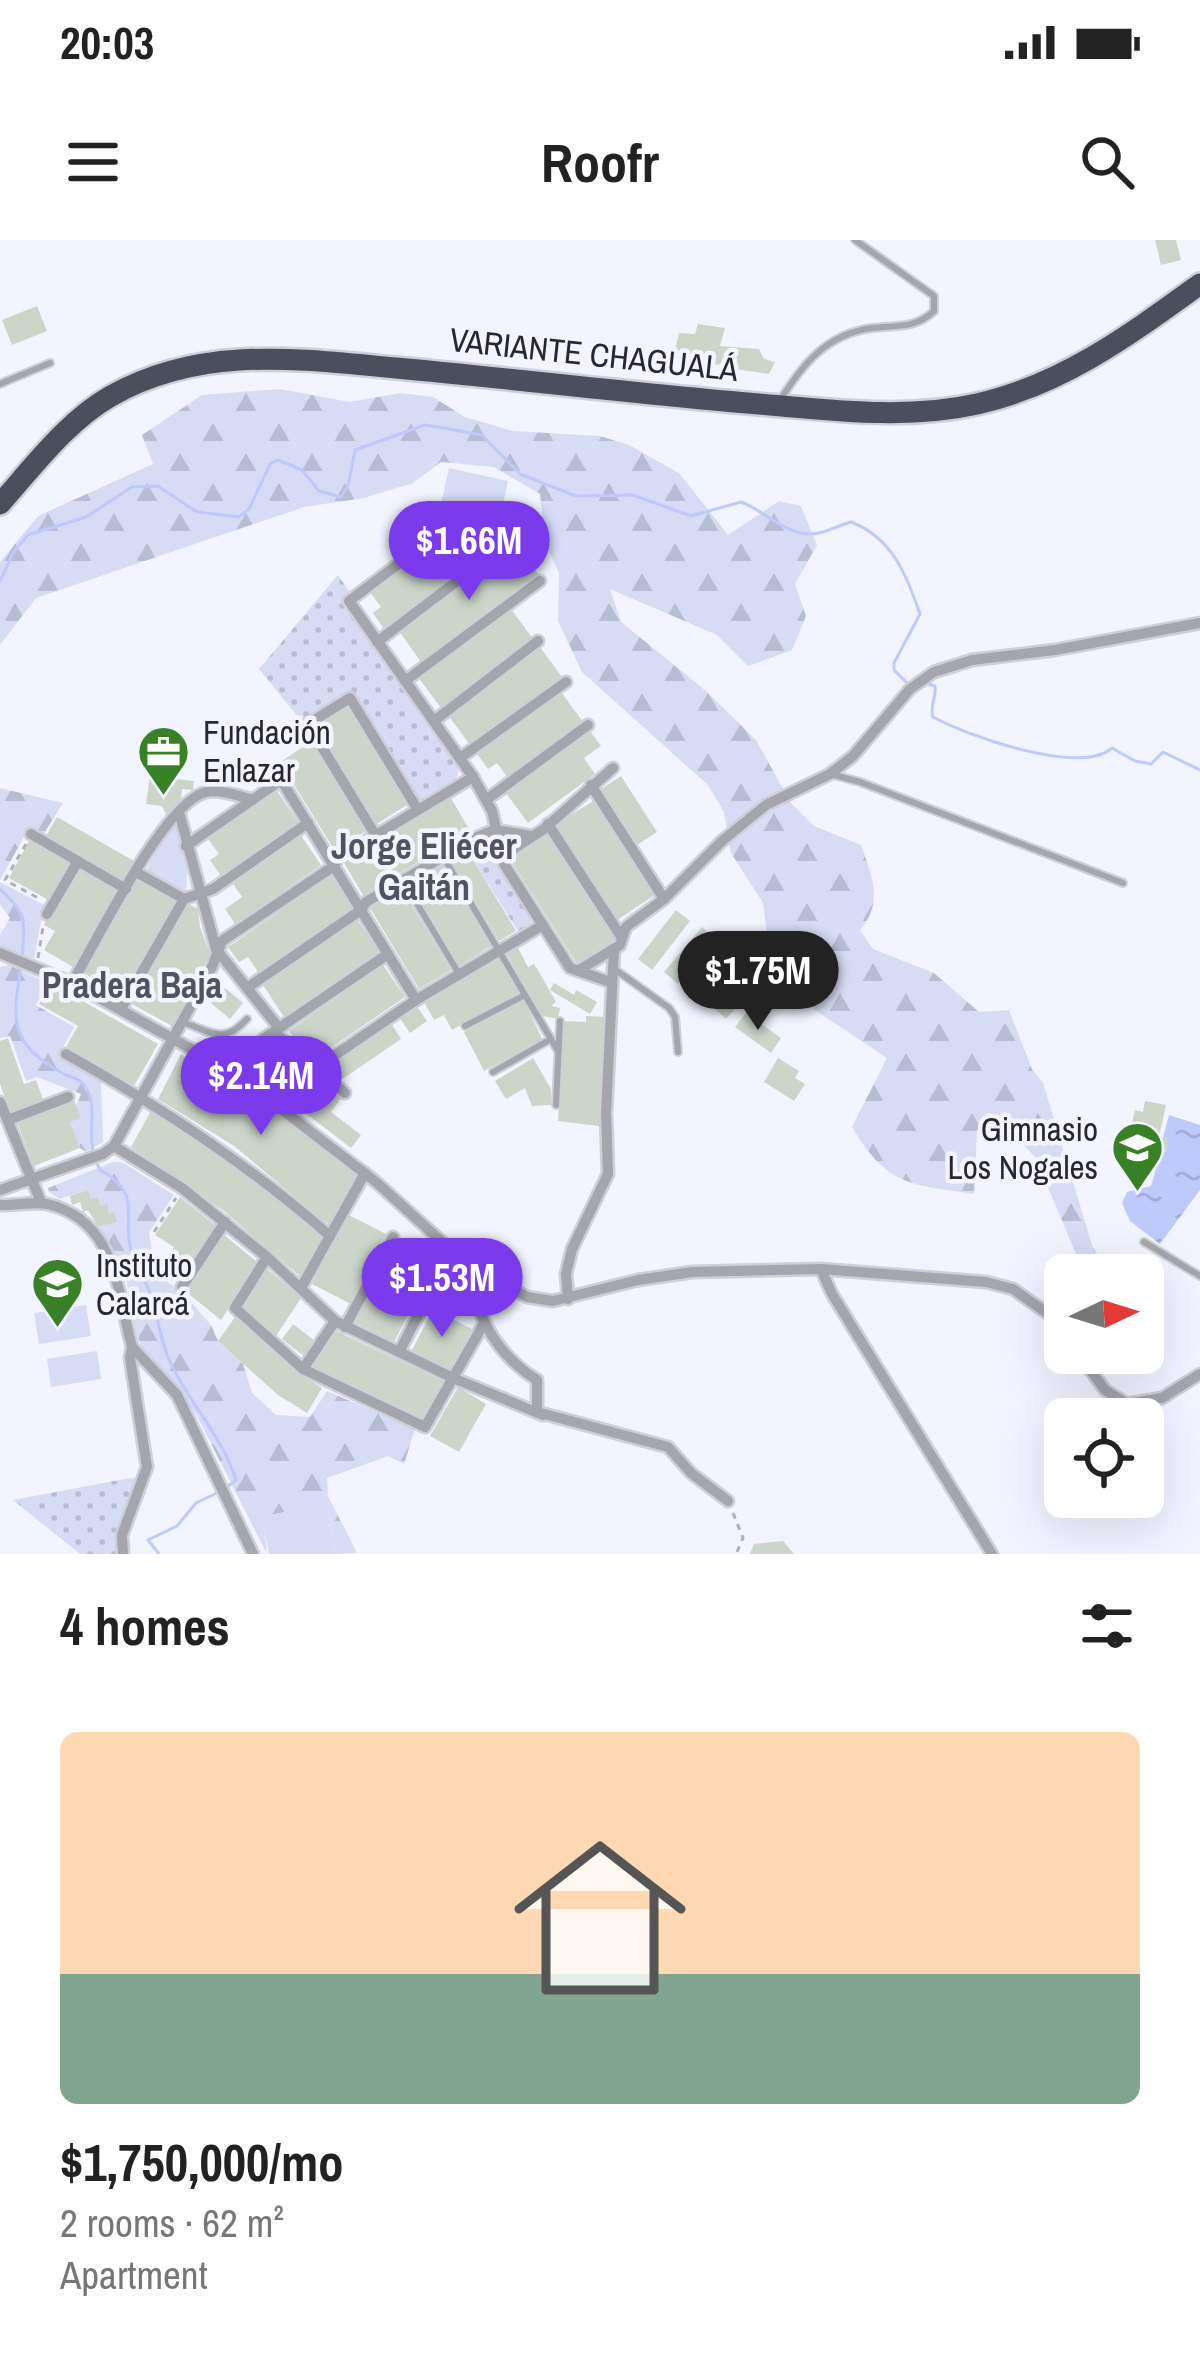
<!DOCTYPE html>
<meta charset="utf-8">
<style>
:root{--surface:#fff;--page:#f6f6f6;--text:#222;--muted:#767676;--accent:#7c3aed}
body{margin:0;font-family:"Archivo Narrow",sans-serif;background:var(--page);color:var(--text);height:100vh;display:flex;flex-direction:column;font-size:45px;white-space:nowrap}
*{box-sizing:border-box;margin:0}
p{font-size:39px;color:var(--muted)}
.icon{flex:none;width:66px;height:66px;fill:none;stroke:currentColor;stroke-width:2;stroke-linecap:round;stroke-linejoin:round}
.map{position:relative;height:1314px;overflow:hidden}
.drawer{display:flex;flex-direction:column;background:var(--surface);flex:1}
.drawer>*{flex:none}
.needle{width:78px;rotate:86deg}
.controls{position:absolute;left:1044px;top:1014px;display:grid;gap:24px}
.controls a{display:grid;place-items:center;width:120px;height:120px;border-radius:18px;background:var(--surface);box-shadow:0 12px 48px #0002;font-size:60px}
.price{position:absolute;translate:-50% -102px;padding:0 27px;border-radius:42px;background:var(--accent);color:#fff;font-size:39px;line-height:78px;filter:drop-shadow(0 3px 6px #0008)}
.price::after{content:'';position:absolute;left:50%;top:72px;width:36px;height:27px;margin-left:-18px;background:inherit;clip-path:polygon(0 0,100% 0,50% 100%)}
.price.selected{background:#222;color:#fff}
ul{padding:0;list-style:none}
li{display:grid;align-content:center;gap:24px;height:636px;padding:0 60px}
li span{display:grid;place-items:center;height:372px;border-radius:18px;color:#555}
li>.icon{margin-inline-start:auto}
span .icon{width:216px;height:216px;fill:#fffc;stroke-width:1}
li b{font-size:51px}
h2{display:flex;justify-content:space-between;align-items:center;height:144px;padding:0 60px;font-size:51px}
.status{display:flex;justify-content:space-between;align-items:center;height:84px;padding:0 60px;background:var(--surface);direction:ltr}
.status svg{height:33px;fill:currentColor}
header{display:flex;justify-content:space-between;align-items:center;height:156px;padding:0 60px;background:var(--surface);font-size:54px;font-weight:800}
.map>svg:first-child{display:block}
.grass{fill:url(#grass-dots)}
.forest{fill:url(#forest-firs)}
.green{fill:#d5dcf4}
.water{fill:url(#water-ripples)}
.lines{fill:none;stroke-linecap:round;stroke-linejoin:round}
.stream{stroke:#bdcafb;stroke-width:3}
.building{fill:#cbd6c9}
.lane-casing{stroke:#cdd0d9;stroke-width:10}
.street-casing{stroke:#cdd0d9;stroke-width:15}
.highway-casing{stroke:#cdd0d9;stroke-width:26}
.path{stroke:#aeb1b9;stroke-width:3;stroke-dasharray:6 6;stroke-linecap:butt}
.lane{stroke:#a4a6ad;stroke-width:6}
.street{stroke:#a4a6ad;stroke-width:10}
.highway{stroke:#4b4e5b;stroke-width:21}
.labels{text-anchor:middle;stroke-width:9;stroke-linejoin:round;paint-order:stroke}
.street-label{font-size:33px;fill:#26282d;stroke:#f2f5ff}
.poi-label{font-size:33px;fill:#26282d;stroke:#f2f5ff;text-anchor:start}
.neighbourhood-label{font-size:36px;font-weight:bold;fill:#505360;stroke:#f2f5ff}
</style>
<div class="status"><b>20:03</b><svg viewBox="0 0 49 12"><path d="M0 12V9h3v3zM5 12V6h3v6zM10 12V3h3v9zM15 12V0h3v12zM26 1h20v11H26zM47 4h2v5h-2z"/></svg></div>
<header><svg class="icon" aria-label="menu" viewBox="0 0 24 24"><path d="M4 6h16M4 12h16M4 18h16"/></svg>Roofr<svg class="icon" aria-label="search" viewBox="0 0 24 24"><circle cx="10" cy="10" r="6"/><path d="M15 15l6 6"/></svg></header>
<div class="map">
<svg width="1200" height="1314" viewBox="0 0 1200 1314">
<defs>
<pattern id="grass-dots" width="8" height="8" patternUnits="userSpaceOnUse" patternTransform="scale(3)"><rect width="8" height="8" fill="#d5dcf4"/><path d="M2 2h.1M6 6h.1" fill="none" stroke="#b7bdd2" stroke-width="1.8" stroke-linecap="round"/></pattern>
<pattern id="forest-firs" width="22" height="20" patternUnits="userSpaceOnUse" patternTransform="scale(3)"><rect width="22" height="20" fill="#d5dcf4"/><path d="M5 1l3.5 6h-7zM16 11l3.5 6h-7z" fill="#b7bdd2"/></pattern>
<pattern id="water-ripples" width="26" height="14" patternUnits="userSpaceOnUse" patternTransform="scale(3)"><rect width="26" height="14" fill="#bdcafb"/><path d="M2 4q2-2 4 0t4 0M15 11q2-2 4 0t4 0" fill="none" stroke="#a2aed7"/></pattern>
</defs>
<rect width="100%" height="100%" fill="#f2f5ff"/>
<g class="grass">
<path d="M338 335 351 354 342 363 459 527 456 541 419 562 352 453 303 483 259 429Z"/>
<path d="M487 603 493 607 498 626 532 679 531 685 519 693 467 610Z"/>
<path d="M141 1236 115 1298 117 1314H80L13 1260Z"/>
</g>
<g class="forest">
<path d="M280 149 350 162 400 153 433 157 465 177 513 191 600 196 629 205 679 233 728 295 779 261 801 266 817 305 795 344 806 376 792 410 748 426 717 395 610 349 621 382 706 451 756 500 791 563 814 586 861 605C872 636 884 662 860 690L873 709 934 733 979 772 1009 770 1032 829 1043 843 1092 1005 1109 1035H1085L1035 917 1002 883 977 890 974 954C910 944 888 947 852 887L887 818 773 742 763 663 731 613 724 572 708 545 582 432 558 381 559 333 545 302 540 254 494 227 441 222 413 243 364 258 304 267 36 358 0 405V322L38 276 153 224 142 195 202 155Z"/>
<path d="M0 548 63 563 43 595 29 588 0 640Z"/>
<path d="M0 642 44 665 34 719 0 705V695L10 678 0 665Z"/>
<path d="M9 725 48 743 36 765 74 787 58 817 101 842 103 902 86 912 80 908 70 882 81 854 37 837 26 841 10 796 0 798V727Z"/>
<path d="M113 922H122L174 955 149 992 155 1033 183 1053 211 1085 218 1101 243 1124 252 1153 276 1175 310 1177 327 1151 415 1189 404 1224 388 1216 327 1238 328 1256 357 1313 336 1314 327 1265 263 1276 267 1314 199 1180 180 1149 144 1113 136 1093 124 1028 98 987 116 982 114 973 109 974 106 965 101 966 98 957 91 959 88 950 59 959 49 952 48 948Z"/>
</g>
<g class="green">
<path d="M449 228 508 241 499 283 440 269Z"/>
<path d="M169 585 176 586 187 631 186 651 180 652 146 631Z"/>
<path d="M86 1065 91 1096 39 1104 34 1073Z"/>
<path d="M97 1111 101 1139 51 1147 47 1119Z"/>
<path d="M327 1265 336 1314H269L262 1276Z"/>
</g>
<path class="water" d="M1169 875 1200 885V950L1160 1004 1130 981 1122 963 1127 952 1151 946 1161 912H1166L1168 899 1163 898Z"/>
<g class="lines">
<g class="stream">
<path d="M0 341 14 311 28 295 86 277 132 247 158 246 197 272 239 277 249 269 270 224 278 220 302 230 319 251 341 257 348 246 355 210 425 185 438 187 482 195 520 234 576 256 633 255 691 276 741 262C768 272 791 302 823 292 832 289 841 285 851 282 893 298 906 335 920 374L894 423V430L906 442"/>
<path d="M928 444 935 446C937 457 929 466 933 477 968 496 1080 536 1112 508L1135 521 1151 524 1163 512 1200 530"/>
<path d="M0 649C27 673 25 682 22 718"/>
<path d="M21 728C12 781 9 803 62 833 71 838 81 838 86 848 98 866 87 894 94 914"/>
<path d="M97 923 100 930C147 955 118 981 134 1019 139 1031 146 1041 150 1053 157 1074 160 1097 168 1117 186 1160 222 1195 236 1240L227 1247"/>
<path d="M159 1314 148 1300 177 1286 196 1263 219 1252"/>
</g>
</g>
<g class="building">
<path d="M1155 0H1176L1181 20 1161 25Z"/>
<path d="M37 66 47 91 12 105 2 80Z"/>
<path d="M698 84 725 88 720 106 759 109 764 119 775 122 769 134 728 128V123L693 128 690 120 673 119 679 93 695 94Z"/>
<path d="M454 290 465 305 474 299 485 314 384 389 373 373 381 367 370 352Z"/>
<path d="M516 304 539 335 421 422 399 391Z"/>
<path d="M511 369 533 399 441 468 418 437Z"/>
<path d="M540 407 562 437 470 505 448 475Z"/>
<path d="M561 452 583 482 508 538 497 523 488 529 477 514Z"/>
<path d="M347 467 407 565 375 585 315 487Z"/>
<path d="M590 491 601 506 584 518 595 534 528 583 506 553Z"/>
<path d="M311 502 366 591 335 611 280 522Z"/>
<path d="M150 536 194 541 193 550 182 549 180 568 174 567 166 574 162 566 146 564Z"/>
<path d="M621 536 657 592 637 605 601 549Z"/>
<path d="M277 551 298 582 221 636 210 620 219 614 208 599Z"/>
<path d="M451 558 470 591 363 655 344 623Z"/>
<path d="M595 560 655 655 617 680 556 584Z"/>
<path d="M57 577 134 621 123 642 45 598Z"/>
<path d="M300 594 321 625 235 684 225 669 242 657 231 641Z"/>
<path d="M548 594 615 699 577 724 510 619Z"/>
<path d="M30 599 72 623 50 661 9 638Z"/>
<path d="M467 610 516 691 499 701 451 620Z"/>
<path d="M443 625 491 706 459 726 410 645Z"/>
<path d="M77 627 118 651 75 728 44 710 55 691 44 685Z"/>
<path d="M331 636 353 667 258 732 248 717 239 722 228 707Z"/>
<path d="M137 638 178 662 124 758 82 735Z"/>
<path d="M402 649 451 730 419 749 370 668Z"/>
<path d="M187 663 198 669 200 687 210 714 172 786 130 763Z"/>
<path d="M676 670 690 681 652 730 638 719Z"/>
<path d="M357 680 379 711 284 777 263 745Z"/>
<path d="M702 687 715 698 678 744 664 732Z"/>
<path d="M518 708 528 727 534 724 539 732 556 762 551 766 560 768 558 779 542 776 507 714Z"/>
<path d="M719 711 732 722 701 759 688 748Z"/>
<path d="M500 719 520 752 452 790 444 775 434 780 424 762Z"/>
<path d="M383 725 405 757 319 816 308 801 300 806 289 791Z"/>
<path d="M735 741 749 753 726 779 713 767Z"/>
<path d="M51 743 158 804 134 846 66 807 78 786 39 764Z"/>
<path d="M554 743 574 755 576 750 597 762 590 774 550 750Z"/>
<path d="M224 747 243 763 230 779 211 763Z"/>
<path d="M524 760 542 799 484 831 464 792Z"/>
<path d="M416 765 427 781 410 793 399 777Z"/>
<path d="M746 773 781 798 771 813 735 787Z"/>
<path d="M586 776 605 777 599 886 558 881 563 781 586 782Z"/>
<path d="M391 783 401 799 341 840 330 825Z"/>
<path d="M8 798 24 844 36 840 44 862 11 874 0 844V801Z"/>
<path d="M273 800 342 857 331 872 361 895 351 908 246 827Z"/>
<path d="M181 814 258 861 358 935 331 985 310 974 312 971 234 906 158 859Z"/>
<path d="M533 818 551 849V865L532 866 525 848 506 859 495 841Z"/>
<path d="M778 818 799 831 795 838 805 844 794 861 764 842Z"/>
<path d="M74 860 81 878 70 882 80 908 34 926 17 882Z"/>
<path d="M1145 861 1166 865 1159 897 1169 899 1165 913 1153 910 1146 939 1130 936 1136 909 1127 907 1135 870 1143 872Z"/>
<path d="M152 869 246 932 323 998 301 1037 224 971 131 907Z"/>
<path d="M88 950 91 959 98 957 101 966 107 964 109 974 114 972 117 982 98 987 88 970 83 972 80 962 72 965 70 956Z"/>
<path d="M180 957 216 986 178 1043 159 1030 174 1007 155 995Z"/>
<path d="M347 974 386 994 351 1064 312 1044Z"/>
<path d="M223 994 258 1023 221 1080 185 1051Z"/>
<path d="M391 1012 430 1032 394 1102 355 1082Z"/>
<path d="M266 1028 301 1058 276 1096 242 1066Z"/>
<path d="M433 1070 472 1089 451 1130 412 1110Z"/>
<path d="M235 1077 294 1130 322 1148 307 1173 278 1155 218 1101Z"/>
<path d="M293 1084 316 1102 305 1117 282 1099Z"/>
<path d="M334 1090 445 1142 423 1179 311 1128Z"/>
<path d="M458 1147 486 1164 459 1212 430 1196Z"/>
<path d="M783 1301 794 1314H750L754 1304Z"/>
</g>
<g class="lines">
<defs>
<g id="lane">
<path d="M0 144 50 123"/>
<path d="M779 162C802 125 826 94 872 88 897 85 915 89 934 71V56L855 0"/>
<path d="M834 535 860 542 1123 643"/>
<path d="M443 616 558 811"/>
<path d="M403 640 459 734"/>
<path d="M613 728 669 768 675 777 678 812"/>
<path d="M185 783C213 793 224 804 247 779"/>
<path d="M465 786 525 755"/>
<path d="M493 832 551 799"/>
<path d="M556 865 560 781"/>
<path d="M1144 1002 1200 1036"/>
</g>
<g id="street">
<path d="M449 286 349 361 473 537 492 571 504 624 570 728 610 742"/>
<path d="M377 402 515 297"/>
<path d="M405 441 540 341"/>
<path d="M434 481 538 401"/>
<path d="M460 518 566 442"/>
<path d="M591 545 664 659"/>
<path d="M486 560 588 485"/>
<path d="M179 572 216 709 279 788"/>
<path d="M548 584 622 698"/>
<path d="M31 594 126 649"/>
<path d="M376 596 308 484 350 458 418 570"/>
<path d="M186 606 281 540 416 760"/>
<path d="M501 617 544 589 613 528"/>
<path d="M136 632 184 659 213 649 308 583"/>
<path d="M47 674 78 621"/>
<path d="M0 713 72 743 233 832 376 942 462 1020 527 1057 553 1061 638 1040 692 1032 821 1029 986 1042 1013 1049 1051 1076 1065 1095"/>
<path d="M579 730 620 705 626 687 664 659 722 601 766 565 830 534 853 516 910 449 934 432 972 420 1055 410 1200 383"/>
<path d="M72 743C96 702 164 562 206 552 221 549 238 556 253 560"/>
<path d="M247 748 361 670 366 662 475 598 495 590 532 596"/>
<path d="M121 769 184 659"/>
<path d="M274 792 345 853"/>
<path d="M66 814C161 867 248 924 330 996"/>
<path d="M316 828 416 760 543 685"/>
<path d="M233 832 263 799 388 714"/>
<path d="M0 862 41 962"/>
<path d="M8 880 68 857"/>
<path d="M114 906 182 948 267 1017 335 1081 453 1138 543 1175"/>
<path d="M0 950 103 914 114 906 212 727 222 701 334 626 338 618 473 537"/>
<path d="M0 965C15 966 32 961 47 964 117 980 117 1053 132 1107L130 1118 147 1227 122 1295 123 1314"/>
<path d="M267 1017 235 1068 303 1129 425 1187 483 1085"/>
<path d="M462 1020C477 1070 490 1111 537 1140V1172L668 1207 691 1233 728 1261"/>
<path d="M821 1029 832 1054 992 1314"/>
<path d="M182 1047 225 982"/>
<path d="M301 1048 365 933"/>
<path d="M568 1059 566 1034 572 1009 608 934 606 873 614 709"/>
<path d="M345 1087 393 997"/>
<path d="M132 1107 177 1155 253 1314"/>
<path d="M399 1112 451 1012"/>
<path d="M1078 1113 1105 1150 1127 1164 1162 1158 1200 1134"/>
<path d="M303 1129 335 1081"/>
</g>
<path id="highway" d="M0 264C33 227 67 181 111 156 201 105 297 119 396 128 517 139 638 154 759 164 831 170 906 180 977 164 1062 145 1131 94 1200 44"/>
</defs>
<use href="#lane" class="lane-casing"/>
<use href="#street" class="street-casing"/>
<use href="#highway" class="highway-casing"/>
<g class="path">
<path d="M26 604 5 640 40 659"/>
<path d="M38 718 43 687"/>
<path d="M154 992 176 958"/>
<path d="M733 1273 743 1298 736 1314"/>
</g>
<use href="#lane" class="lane"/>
<use href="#street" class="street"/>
<use href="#highway" class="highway"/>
</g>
<defs>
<symbol id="office-pin" viewBox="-11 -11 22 30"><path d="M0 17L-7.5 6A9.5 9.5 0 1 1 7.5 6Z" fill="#398127" stroke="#f2f5ff"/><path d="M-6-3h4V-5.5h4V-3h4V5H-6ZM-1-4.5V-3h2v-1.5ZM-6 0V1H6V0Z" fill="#fff"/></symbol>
<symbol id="university-pin" viewBox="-11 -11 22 30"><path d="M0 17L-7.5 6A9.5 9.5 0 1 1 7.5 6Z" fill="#398127" stroke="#f2f5ff"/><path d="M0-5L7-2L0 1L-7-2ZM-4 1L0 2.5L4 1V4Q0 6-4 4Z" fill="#fff"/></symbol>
</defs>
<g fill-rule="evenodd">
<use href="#office-pin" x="134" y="482" width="59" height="81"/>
<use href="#university-pin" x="1108" y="878" width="59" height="81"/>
<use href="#university-pin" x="28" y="1014" width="59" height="81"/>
</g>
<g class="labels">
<g class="street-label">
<text transform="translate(594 114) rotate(6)" y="12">VARIANTE CHAGUALÁ</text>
</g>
<g class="poi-label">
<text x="203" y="504">Fundación<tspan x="203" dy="38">Enlazar</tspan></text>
<text x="1098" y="901" text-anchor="end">Gimnasio<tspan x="1098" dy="38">Los Nogales</tspan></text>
<text x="96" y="1037">Instituto<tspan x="96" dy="38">Calarcá</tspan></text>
</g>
<g class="neighbourhood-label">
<text x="424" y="619">Jorge Eliécer<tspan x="424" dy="41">Gaitán</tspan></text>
<text x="132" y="758">Pradera Baja</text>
</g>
</g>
</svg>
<div class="controls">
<a><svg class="needle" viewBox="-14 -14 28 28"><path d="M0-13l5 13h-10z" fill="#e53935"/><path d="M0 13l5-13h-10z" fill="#767676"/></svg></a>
<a><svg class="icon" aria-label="locate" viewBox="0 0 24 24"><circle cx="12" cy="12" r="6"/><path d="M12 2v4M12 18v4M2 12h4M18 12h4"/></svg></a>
</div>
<b class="price" style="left:469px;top:363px">$1.66M</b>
<b class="price selected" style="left:758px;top:793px">$1.75M</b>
<b class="price" style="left:261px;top:898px">$2.14M</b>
<b class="price" style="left:442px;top:1100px">$1.53M</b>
</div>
<section class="drawer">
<h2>4 homes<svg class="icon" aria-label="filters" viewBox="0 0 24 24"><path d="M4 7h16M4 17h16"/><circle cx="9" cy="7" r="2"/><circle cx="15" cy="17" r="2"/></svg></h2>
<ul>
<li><span style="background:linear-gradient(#ffd9b3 65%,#7fa58c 0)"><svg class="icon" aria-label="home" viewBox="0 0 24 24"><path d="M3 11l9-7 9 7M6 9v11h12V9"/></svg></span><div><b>$1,750,000/mo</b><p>2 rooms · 62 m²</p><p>Apartment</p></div></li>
</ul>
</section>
